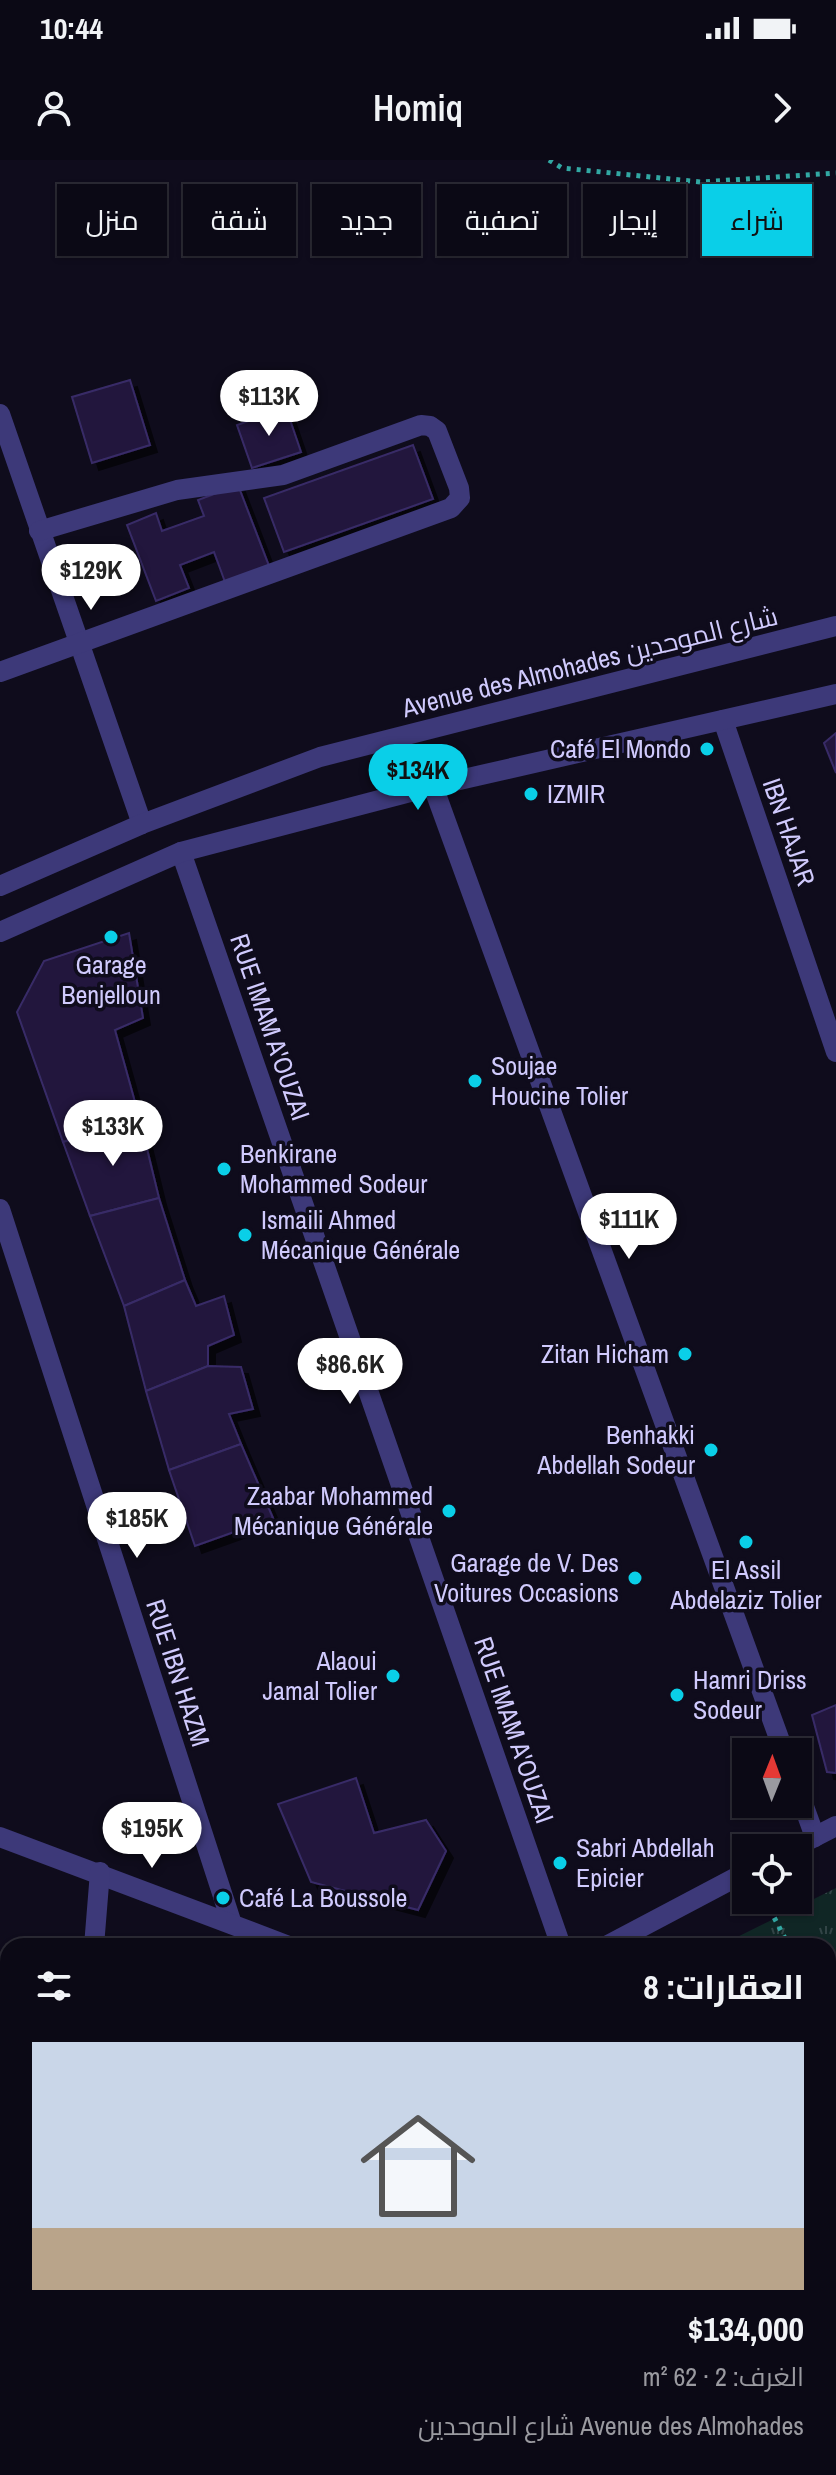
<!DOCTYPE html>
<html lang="ar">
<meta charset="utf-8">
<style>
:root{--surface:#0b0915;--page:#191722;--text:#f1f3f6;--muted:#9a9aa0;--line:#2b2a34;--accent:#0acfe8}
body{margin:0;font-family:"Archivo Narrow",Cairo,sans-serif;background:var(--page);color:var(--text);direction:rtl;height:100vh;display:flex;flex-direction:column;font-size:30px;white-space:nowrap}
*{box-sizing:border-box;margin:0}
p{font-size:26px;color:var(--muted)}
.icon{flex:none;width:44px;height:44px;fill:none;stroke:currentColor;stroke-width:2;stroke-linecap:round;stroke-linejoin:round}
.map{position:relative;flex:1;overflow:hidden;direction:ltr}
.sheet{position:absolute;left:0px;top:1778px;width:836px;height:538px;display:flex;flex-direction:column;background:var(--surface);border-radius:24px 24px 0 0;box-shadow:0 2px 6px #0004,0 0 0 2px var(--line);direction:rtl}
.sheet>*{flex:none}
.guide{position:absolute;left:24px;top:24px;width:788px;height:72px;direction:rtl;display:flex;gap:16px}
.needle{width:52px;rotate:1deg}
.fabs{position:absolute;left:732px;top:1578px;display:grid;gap:16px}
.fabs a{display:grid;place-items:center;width:80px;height:80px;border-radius:0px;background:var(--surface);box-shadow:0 2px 6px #0004,0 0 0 2px var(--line);font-size:40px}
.price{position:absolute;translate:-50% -68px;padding:0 18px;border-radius:28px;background:#fff;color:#222;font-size:26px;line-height:52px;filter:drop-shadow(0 2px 4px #0008)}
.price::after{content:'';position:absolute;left:50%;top:48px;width:24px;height:18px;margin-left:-12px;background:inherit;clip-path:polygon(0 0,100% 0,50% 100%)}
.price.current{background:var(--accent);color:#111}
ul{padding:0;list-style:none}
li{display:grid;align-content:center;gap:16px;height:424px;padding:0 32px}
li+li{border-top:2px solid var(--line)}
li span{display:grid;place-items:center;height:248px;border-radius:0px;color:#555}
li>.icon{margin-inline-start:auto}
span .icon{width:144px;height:144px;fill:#fffc;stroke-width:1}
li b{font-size:34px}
h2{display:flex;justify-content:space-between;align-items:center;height:96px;padding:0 32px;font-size:34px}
.pill{padding:0 28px;border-radius:0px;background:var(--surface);box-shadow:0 2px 6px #0004,0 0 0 2px var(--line);font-size:28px;line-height:72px}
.pill.current{background:var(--accent);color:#111}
.status{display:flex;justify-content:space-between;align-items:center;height:56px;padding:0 40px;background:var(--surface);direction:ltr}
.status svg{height:22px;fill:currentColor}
header{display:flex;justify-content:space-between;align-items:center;height:104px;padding:0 32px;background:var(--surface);font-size:36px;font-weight:600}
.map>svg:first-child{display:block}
.park{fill:url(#park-tufts)}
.building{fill:#21193c;stroke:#392c67;stroke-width:2;filter:url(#shadow)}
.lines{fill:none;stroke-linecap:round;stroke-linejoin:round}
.path{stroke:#32a8a3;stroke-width:5;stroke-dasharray:4 6;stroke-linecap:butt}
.minor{stroke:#3d3979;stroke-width:20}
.poi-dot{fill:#0acfe8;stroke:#0f0c1c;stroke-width:3}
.labels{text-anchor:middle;stroke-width:7;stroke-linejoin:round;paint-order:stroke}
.street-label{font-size:26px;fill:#d0cafd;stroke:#0f0c1c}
.poi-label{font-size:26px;fill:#d0cafd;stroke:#0f0c1c;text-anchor:start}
</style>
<div class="status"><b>10:44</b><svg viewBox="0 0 49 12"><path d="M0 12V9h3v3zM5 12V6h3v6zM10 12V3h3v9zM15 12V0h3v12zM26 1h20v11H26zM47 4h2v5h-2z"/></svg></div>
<header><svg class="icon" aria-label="forward" viewBox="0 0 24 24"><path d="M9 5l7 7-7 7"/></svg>Homiq<svg class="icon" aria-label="person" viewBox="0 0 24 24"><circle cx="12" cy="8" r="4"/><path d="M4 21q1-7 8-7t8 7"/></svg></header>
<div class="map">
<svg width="836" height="2315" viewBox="0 0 836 2315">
<defs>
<pattern id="park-tufts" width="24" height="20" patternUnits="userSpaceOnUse" patternTransform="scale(2)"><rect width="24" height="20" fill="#102625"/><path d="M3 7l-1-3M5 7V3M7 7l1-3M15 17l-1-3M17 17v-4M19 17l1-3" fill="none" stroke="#324446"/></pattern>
<filter id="shadow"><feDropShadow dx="7" dy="7" stdDeviation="0" flood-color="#0009"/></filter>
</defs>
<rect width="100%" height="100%" fill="#0f0c1c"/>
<path class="park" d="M836 1728V1954L828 1972V1786H719Z"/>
<g class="building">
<path d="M130 220 150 285 92 303 72 237Z"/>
<path d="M286 248 301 292 252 308 237 265Z"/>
<path d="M413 285 433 339 284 392 264 338Z"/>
<path d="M238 325 269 406 225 422 214 392 180 405 189 428 156 441 127 365 156 353 162 371 204 356 198 340Z"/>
<path d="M836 573V613L824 583Z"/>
<path d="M129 773 143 858 115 870 140 960 63 982 17 852 44 801Z"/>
<path d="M140 960 159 1038 90 1056 63 982Z"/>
<path d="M159 1038 185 1120 124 1146 90 1056Z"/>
<path d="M185 1120 196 1146 224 1136 234 1175 208 1186V1206L146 1231 124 1146Z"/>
<path d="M208 1206 241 1207 253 1249 229 1254 241 1284 169 1310 146 1231Z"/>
<path d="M241 1284 273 1358 195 1386 169 1310Z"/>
<path d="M836 1545V1613L827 1612 812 1555Z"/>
<path d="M356 1618 374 1673 426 1660 446 1691 418 1750 311 1722 278 1644Z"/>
<path d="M828 2212 836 2216V2315H827L812 2308H828Z"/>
<path d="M438 2308H707L703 2315H437Z"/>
<path d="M780 2308H812L827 2315H777Z"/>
</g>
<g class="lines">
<g class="path">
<path d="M549 0 562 8 701 22 836 13"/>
<path d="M765 1740 789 1786"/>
<path d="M828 1847 836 1850"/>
</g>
<g class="minor">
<path d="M0 254 142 664"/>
<path d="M0 512 451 348 460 338 459 328 437 271 430 266 421 265 283 315 177 330 39 371"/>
<path d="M723 560 836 892"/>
<path d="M433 626 784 1592"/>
<path d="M181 692 561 1786"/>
<path d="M0 726 142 664 320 597 836 466"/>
<path d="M0 772 181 692 433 626 836 534"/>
<path d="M0 1049 232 1764"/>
<path d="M798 1630 815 1677"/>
<path d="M0 1677 289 1786"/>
<path d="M793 1688 836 1666"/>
<path d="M94 1786 100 1712"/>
<path d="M606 1786 746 1712"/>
<path d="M0 2000 8 2001"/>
<path d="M828 2006 836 2009"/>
<path d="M828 2069 836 2050"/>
<path d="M60 2315 61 2308"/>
<path d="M397 2315V2308"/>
<path d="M724 2315 727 2308"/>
</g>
</g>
<g class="poi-dot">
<circle cx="707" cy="589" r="8"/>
<circle cx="531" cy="634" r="8"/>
<circle cx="111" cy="777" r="8"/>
<circle cx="475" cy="921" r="8"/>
<circle cx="224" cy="1009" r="8"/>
<circle cx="245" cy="1075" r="8"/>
<circle cx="685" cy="1194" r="8"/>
<circle cx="711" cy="1290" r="8"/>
<circle cx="449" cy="1351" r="8"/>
<circle cx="746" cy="1382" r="8"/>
<circle cx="635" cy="1418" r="8"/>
<circle cx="393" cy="1516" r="8"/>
<circle cx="677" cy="1535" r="8"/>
<circle cx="560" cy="1703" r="8"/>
<circle cx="223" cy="1738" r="8"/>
</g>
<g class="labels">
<g class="street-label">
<text transform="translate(590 502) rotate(-14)" y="9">Avenue des Almohades شارع الموحدين</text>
<text transform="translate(789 672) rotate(71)" y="9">IBN HAJAR</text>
<text transform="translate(270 867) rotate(71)" y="9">RUE IMAM A'OUZAI</text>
<text transform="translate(178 1513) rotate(72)" y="9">RUE IBN HAZM</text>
<text transform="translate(514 1570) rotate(71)" y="9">RUE IMAM A'OUZAI</text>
</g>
<g class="poi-label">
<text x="691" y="598" text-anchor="end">Café El Mondo</text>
<text x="547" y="643">IZMIR</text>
<text x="111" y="814" text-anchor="middle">Garage<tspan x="111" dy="30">Benjelloun</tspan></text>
<text x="491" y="915">Soujae<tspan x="491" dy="30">Houcine Tolier</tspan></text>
<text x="240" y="1003">Benkirane<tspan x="240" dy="30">Mohammed Sodeur</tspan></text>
<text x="261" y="1069">Ismaili Ahmed<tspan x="261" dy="30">Mécanique Générale</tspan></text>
<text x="669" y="1203" text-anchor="end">Zitan Hicham</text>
<text x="695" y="1284" text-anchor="end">Benhakki<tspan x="695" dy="30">Abdellah Sodeur</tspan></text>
<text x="433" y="1345" text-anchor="end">Zaabar Mohammed<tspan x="433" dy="30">Mécanique Générale</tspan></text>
<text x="619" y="1412" text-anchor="end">Garage de V. Des<tspan x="619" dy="30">Voitures Occasions</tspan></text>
<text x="746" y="1419" text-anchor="middle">El Assil<tspan x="746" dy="30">Abdelaziz Tolier</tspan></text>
<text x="377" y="1510" text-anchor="end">Alaoui<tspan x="377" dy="30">Jamal Tolier</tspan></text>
<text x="693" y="1529">Hamri Driss<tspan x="693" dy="30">Sodeur</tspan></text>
<text x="576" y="1697">Sabri Abdellah<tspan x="576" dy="30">Epicier</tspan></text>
<text x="239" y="1747">Café La Boussole</text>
</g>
</g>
</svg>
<div class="fabs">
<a><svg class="needle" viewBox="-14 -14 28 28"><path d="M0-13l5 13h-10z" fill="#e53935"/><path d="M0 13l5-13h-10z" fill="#9a9aa0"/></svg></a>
<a><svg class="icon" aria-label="locate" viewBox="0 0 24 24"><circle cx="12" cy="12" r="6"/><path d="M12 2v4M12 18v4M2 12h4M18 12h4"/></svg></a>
</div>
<b class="price" style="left:269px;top:278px">$113K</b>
<b class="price" style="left:91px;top:452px">$129K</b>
<b class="price current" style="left:418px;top:652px">$134K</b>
<b class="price" style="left:113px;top:1008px">$133K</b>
<b class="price" style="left:629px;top:1101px">$111K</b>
<b class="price" style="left:350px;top:1246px">$86.6K</b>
<b class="price" style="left:137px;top:1400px">$185K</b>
<b class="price" style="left:152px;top:1710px">$195K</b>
<div class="guide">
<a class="pill current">شراء</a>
<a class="pill">إيجار</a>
<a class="pill">تصفية</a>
<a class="pill">جديد</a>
<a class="pill">شقة</a>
<a class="pill">منزل</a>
</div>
<section class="sheet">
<h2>العقارات: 8<svg class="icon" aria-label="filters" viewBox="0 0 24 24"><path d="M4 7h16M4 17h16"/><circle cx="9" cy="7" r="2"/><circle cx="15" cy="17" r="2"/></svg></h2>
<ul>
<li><span style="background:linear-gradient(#c9d6e8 75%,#b9a48a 0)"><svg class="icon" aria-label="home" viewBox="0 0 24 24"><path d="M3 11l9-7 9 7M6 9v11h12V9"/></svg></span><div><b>$134,000</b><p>الغرف: 2 · 62 m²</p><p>Avenue des Almohades شارع الموحدين</p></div></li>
</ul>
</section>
</div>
